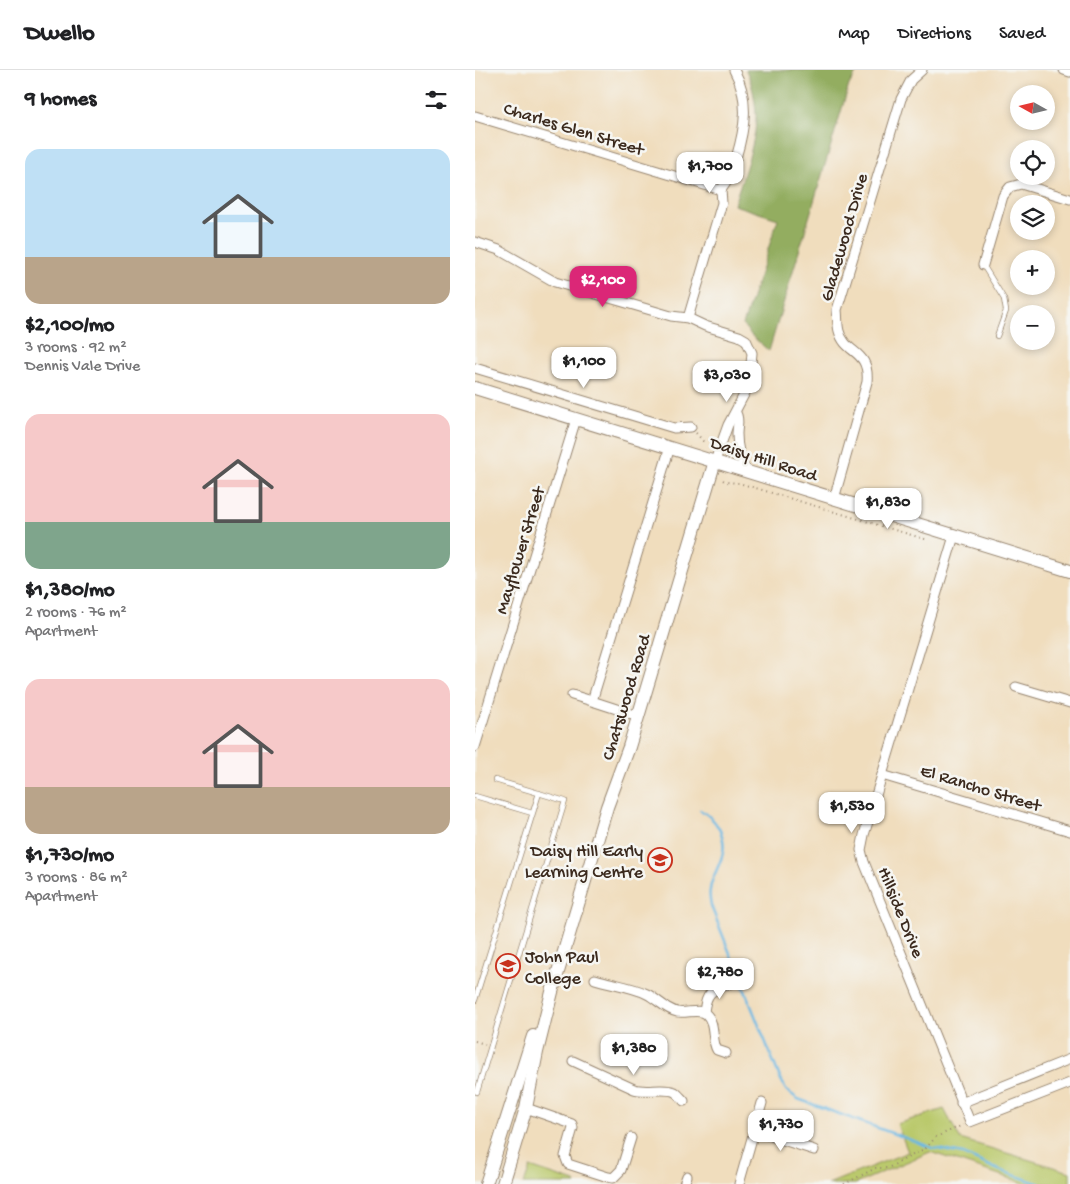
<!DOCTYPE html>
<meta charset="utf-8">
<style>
:root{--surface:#fff;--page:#f2f2f2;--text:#202124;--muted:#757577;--line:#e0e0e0;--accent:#db2777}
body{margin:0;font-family:"Gochi Hand",sans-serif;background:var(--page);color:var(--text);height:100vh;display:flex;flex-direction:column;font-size:19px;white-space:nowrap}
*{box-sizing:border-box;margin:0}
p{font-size:16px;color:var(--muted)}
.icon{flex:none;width:28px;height:28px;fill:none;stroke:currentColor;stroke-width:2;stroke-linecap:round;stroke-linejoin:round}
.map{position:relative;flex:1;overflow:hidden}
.details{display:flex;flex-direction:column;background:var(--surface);width:475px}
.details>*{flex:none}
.needle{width:32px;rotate:278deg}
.fabs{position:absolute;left:535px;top:15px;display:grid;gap:10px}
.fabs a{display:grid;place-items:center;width:45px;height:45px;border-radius:50%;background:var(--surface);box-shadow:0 2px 8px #0003;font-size:25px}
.price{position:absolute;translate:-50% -42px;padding:0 11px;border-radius:10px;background:#fff;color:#222;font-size:16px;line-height:32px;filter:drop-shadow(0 1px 2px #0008)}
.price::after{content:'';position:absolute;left:50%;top:30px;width:15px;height:11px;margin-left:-8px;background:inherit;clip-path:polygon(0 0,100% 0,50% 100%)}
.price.selected{background:var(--accent);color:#fff}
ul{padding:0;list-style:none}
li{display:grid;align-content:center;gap:10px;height:265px;padding:0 25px}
li span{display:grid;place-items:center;height:155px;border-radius:15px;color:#555}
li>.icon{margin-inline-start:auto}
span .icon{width:90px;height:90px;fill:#fffc;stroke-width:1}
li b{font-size:21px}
h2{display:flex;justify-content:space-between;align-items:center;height:60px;padding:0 25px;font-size:21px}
header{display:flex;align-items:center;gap:30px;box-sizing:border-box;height:70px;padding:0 25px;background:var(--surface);border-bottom:1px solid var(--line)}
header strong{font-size:24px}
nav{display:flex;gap:28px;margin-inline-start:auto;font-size:18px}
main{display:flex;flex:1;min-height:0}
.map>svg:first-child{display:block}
.green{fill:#bac96c;stroke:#7a7a45}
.forest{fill:#93ad60;stroke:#676c3f}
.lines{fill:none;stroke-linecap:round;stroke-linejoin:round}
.stream{stroke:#69b8e3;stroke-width:2.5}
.lane-casing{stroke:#96846e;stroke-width:6}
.street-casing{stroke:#96846e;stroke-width:11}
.secondary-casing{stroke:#96846e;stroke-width:14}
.path{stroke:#96846e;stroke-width:2;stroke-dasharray:1 4;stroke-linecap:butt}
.lane{stroke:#fff;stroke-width:4.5}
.street{stroke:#fff;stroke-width:9}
.secondary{stroke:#fff;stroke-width:12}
.labels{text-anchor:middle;stroke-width:5;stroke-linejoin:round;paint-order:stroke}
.street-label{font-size:18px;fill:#3b2a1e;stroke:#f6f6f2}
.poi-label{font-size:18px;fill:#3b2a1e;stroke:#f6f6f2;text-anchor:end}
</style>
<header>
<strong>Dwello</strong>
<nav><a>Map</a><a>Directions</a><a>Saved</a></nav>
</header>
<main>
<section class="details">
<h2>9 homes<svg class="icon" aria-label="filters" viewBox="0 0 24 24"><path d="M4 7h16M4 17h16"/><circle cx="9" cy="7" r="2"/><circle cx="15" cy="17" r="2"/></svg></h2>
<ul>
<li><span style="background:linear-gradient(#bfe0f5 70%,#b9a48a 0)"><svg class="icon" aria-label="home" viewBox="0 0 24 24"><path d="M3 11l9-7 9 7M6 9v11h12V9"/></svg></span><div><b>$2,100/mo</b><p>3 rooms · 92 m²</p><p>Dennis Vale Drive</p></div></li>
<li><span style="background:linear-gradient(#f6c9c9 70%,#7fa58c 0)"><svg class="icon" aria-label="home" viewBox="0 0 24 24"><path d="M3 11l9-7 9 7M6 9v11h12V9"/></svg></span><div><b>$1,380/mo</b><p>2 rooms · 76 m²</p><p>Apartment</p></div></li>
<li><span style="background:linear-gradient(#f6c9c9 70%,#b9a48a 0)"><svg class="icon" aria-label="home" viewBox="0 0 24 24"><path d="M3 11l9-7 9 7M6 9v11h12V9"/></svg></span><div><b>$1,730/mo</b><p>3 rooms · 86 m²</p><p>Apartment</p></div></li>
</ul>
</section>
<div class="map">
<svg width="595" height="1114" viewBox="0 0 595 1114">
<rect width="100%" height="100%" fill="#f6f6f2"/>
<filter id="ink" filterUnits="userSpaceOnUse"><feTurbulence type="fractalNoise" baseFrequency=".02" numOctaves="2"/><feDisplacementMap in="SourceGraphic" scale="10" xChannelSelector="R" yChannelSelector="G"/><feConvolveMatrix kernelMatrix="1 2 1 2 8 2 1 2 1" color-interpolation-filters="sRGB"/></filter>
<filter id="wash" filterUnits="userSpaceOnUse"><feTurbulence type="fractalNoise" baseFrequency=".0096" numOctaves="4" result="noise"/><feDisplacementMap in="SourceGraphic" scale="20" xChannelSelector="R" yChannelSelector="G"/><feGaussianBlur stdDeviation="1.12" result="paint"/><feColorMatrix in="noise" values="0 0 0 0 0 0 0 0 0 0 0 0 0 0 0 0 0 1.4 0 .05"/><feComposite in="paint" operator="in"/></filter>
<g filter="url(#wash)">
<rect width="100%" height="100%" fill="#f0ddbd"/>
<g class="green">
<path d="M469 1039 485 1069 595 1102V1114H552L455 1082 380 1114H353L433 1082 422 1054Z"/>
<path d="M55 1097 100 1112 101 1114H49Z"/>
</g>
<path class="forest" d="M271 0H383L374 15 294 281 276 265 268 255 303 149 259 135C266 111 276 86 280 61 283 42 279 17 271 0Z"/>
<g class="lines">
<path class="stream" d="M225 740C240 748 251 764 248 782 246 795 236 807 235 820 234 825 235 831 236 836L305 1008 312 1021 323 1029 458 1078 488 1084 524 1100 565 1114"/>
</g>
</g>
<g filter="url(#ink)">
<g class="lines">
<defs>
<g id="lane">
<path d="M508 195 529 229 531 241 522 266"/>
<path d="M0 726 57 743"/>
<path d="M0 930 64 723"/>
<path d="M0 1021 2 1022 90 731 20 710"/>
</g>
<g id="street">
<path d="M589 0 595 2"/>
<path d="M0 46 246 120"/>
<path d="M0 172 24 180 80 212 196 246 213 248 230 256 264 266 271 270 277 283 275 305 272 319 253 355 240 391"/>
<path d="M508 195 528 126 535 117 546 114 595 129"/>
<path d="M213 248 247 133 246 120C254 110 257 100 261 88 270 58 275 29 259 0"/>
<path d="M0 298 199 358 216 357"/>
<path d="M261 343C265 350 262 356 262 364 262 377 265 389 271 400"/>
<path d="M359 429 392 312C395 279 370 285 364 261 362 254 363 247 362 240L426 29 436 10 447 0"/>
<path d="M479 466 389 765 386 780 389 792 495 1052 595 1013"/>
<path d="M541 617 595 633"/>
<path d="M97 625 117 631"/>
<path d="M163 646 117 631 195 377"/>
<path d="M0 677 101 349"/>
<path d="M407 705 595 761"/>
<path d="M120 909C136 914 158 917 172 924 182 929 190 939 202 942 211 944 224 938 231 944 241 953 236 970 242 980L251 983"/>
<path d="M229 942C231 923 236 920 254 914"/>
<path d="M98 991 159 1019C171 1023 190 1017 200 1022 203 1024 206 1028 209 1031"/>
<path d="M486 1033 595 989"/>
<path d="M51 1038 97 1054 98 1058 90 1086 93 1094 133 1107 138 1108 146 1100 156 1068"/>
<path d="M280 1061 339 1080"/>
<path d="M209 1114 212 1106"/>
<path d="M264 1114 287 1033"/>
</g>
<g id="secondary">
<path d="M0 318 595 501"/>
<path d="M11 1114 58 966"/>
<path d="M28 1114 51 1038 62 982 77 922 132 737 154 677 240 391"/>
</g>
</defs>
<use href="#lane" class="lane-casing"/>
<use href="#street" class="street-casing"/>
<use href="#secondary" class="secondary-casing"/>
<g class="path">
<path d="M221 363 228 371 232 372"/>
<path d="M248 410 251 412 264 413 453 470"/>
<path d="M0 971 10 974"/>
<path d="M369 1114 401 1098H413L451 1078 461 1067 488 1055"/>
</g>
<use href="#lane" class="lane"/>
<use href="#street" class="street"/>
<use href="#secondary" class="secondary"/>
</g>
</g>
<defs>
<symbol id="school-ring" viewBox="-11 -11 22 22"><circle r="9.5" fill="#f6f6f2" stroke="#c8321e" stroke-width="1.5"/><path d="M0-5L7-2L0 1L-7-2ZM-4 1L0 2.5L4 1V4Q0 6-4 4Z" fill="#c8321e"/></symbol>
</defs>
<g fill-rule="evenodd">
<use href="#school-ring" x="171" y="776" width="28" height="28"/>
<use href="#school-ring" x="19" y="882" width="28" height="28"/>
</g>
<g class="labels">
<g class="street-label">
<text transform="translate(99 58) rotate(17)" y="6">Charles Glen Street</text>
<text transform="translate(368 167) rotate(-74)" y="6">Gladewood Drive</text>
<text transform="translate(289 388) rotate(18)" y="6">Daisy Hill Road</text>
<text transform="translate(44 480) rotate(-73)" y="6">Mayflower Street</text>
<text transform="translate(150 627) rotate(-73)" y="6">Chatswood Road</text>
<text transform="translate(506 717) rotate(17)" y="6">El Rancho Street</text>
<text transform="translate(427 842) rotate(68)" y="6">Hillside Drive</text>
</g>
<g class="poi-label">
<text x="168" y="786">Daisy Hill Early<tspan x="168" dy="21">Learning Centre</tspan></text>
<text x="50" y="892" text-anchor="start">John Paul<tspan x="50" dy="21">College</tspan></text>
</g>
</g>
</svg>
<div class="fabs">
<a><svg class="needle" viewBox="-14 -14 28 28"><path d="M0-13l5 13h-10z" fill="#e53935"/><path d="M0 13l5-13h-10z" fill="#757577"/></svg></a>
<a><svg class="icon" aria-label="locate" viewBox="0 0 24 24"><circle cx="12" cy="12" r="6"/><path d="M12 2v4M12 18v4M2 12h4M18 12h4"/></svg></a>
<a><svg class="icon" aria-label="layers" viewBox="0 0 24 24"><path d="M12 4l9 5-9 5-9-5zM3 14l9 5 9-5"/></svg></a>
<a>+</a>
<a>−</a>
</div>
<b class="price" style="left:235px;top:124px">$1,700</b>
<b class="price selected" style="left:128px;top:238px">$2,100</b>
<b class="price" style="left:109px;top:319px">$1,100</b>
<b class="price" style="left:252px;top:333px">$3,030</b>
<b class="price" style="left:413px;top:460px">$1,830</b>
<b class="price" style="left:377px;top:764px">$1,530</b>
<b class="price" style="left:245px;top:930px">$2,780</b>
<b class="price" style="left:159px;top:1006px">$1,380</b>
<b class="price" style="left:306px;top:1082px">$1,730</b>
</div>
</main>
